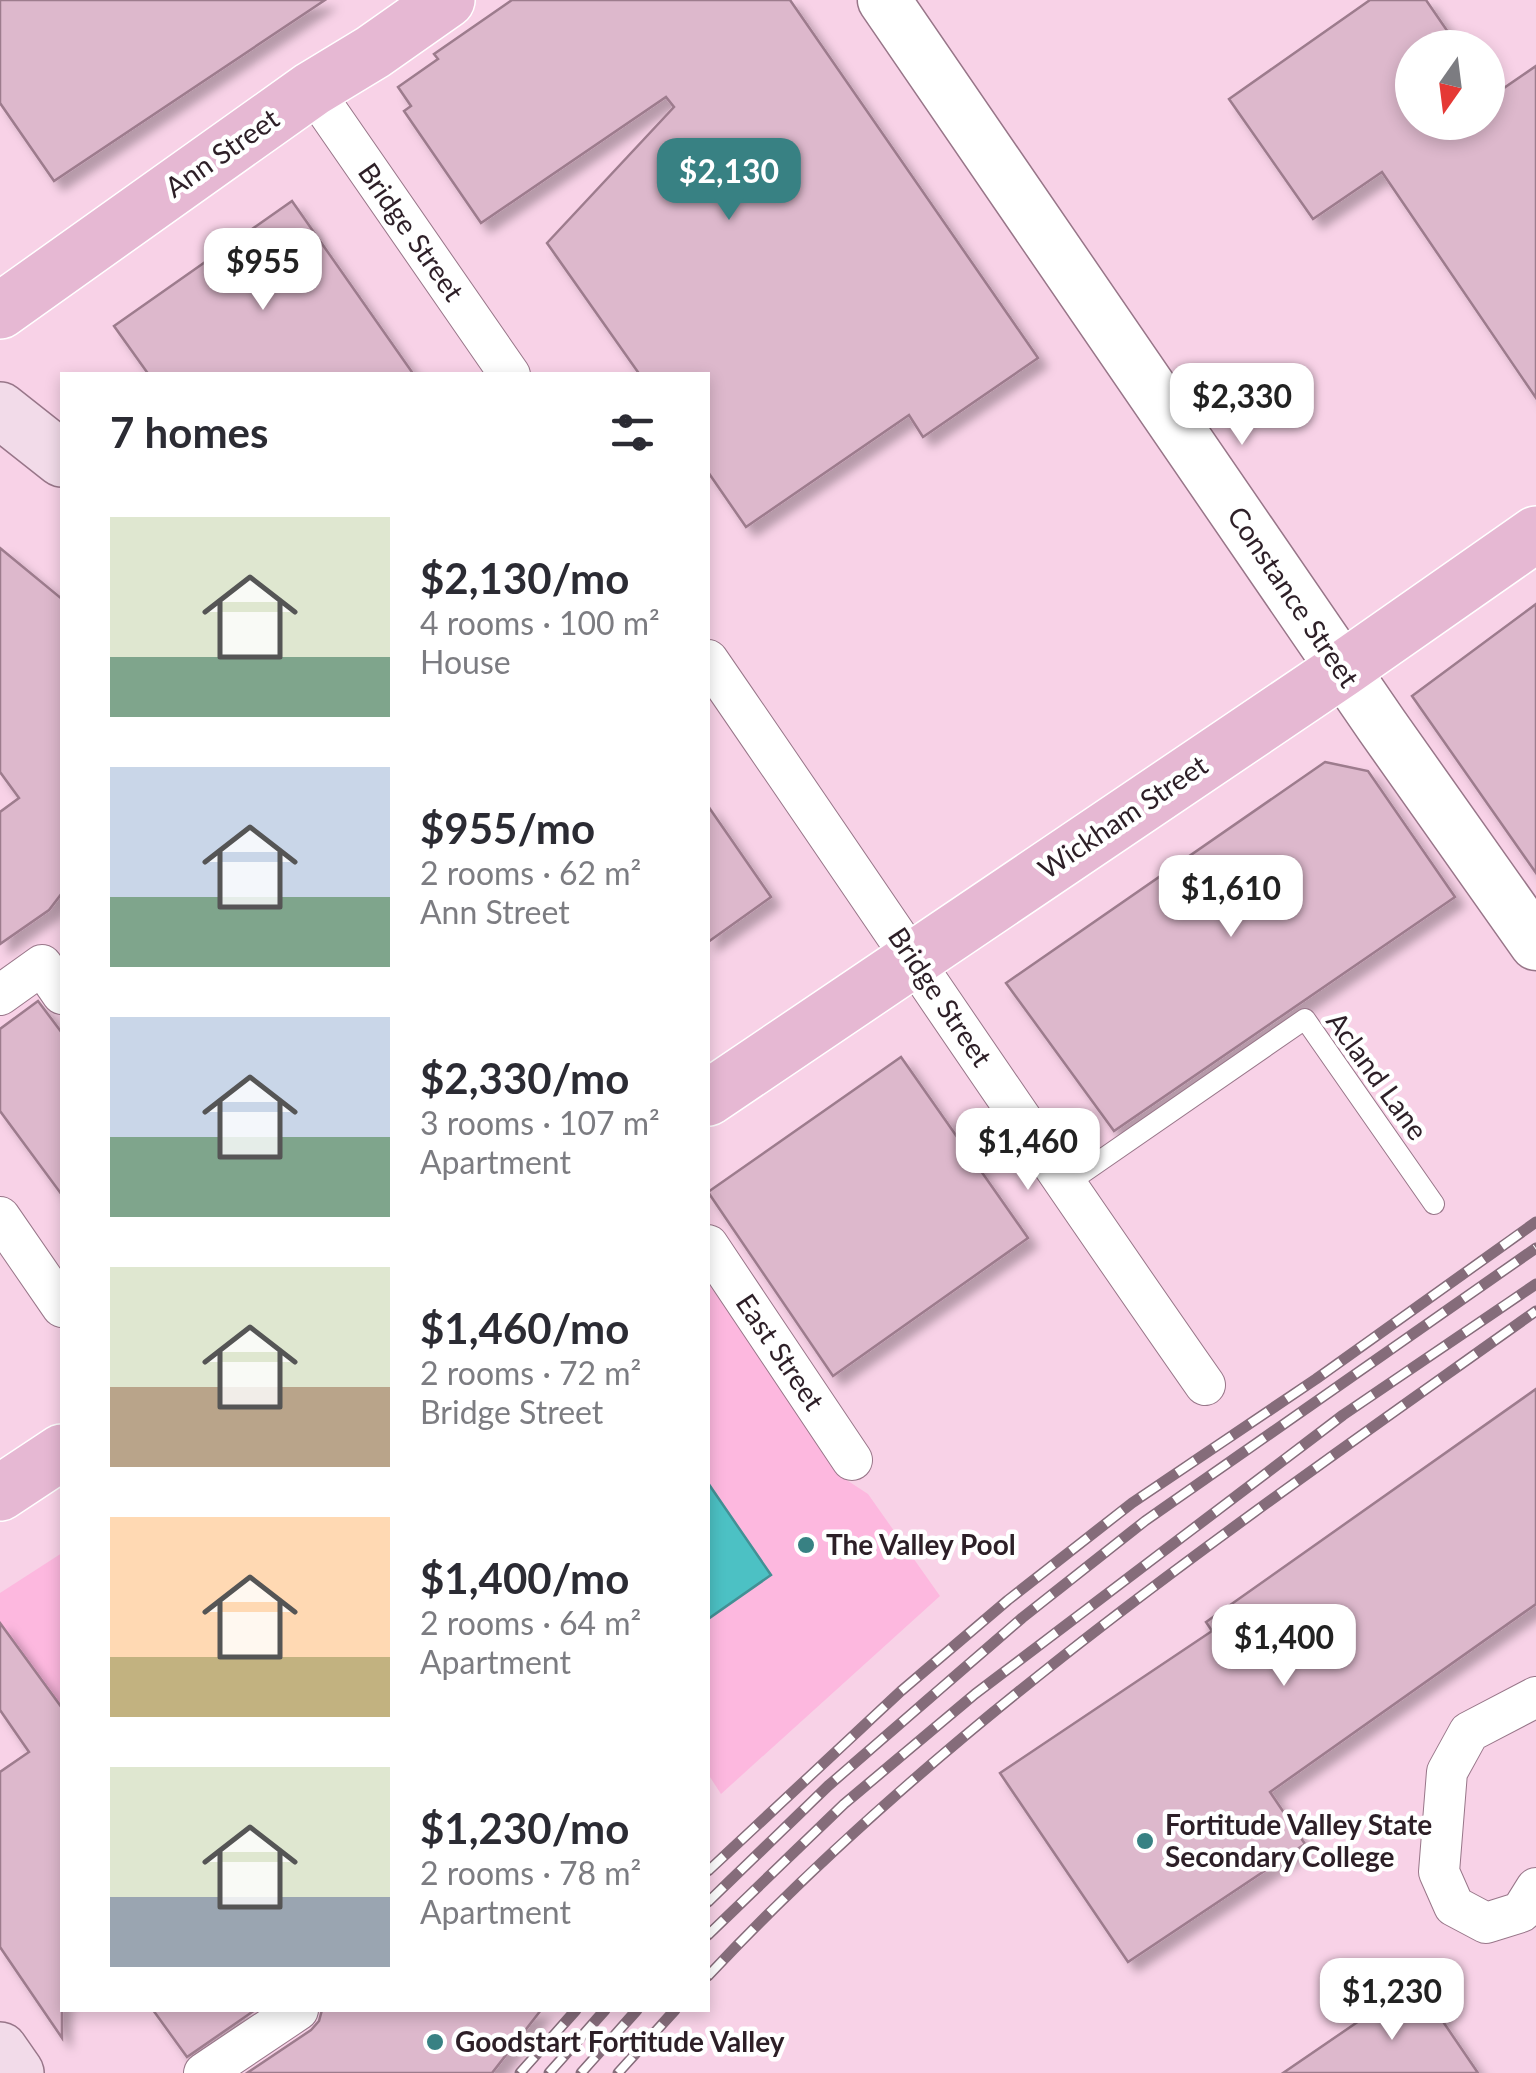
<!DOCTYPE html>
<meta charset="utf-8">
<style>
:root{--surface:#fff;--page:#f7f7f7;--text:#2b2b33;--muted:#7c7c81;--accent:#388183}
body{margin:0;font-family:Lato,sans-serif;background:var(--page);color:var(--text);height:100vh;display:flex;flex-direction:column;font-size:38px;white-space:nowrap}
*{box-sizing:border-box;margin:0}
p{font-size:32px;color:var(--muted)}
.icon{flex:none;width:55px;height:55px;fill:none;stroke:currentColor;stroke-width:2;stroke-linecap:round;stroke-linejoin:round}
.map{position:relative;flex:1;overflow:hidden}
.drawer{position:absolute;left:60px;top:372px;width:650px;height:1640px;display:flex;flex-direction:column;background:var(--surface);border-radius:0px;box-shadow:0 5px 15px #0003}
.drawer>*{flex:none}
.needle{width:65px;rotate:194deg}
.controls{position:absolute;left:1395px;top:30px;display:grid;gap:20px}
.controls a{display:grid;place-items:center;width:110px;height:110px;border-radius:50%;background:var(--surface);box-shadow:0 5px 15px #0003;font-size:50px}
.price{position:absolute;translate:-50% -85px;padding:0 22px;border-radius:20px;background:#fff;color:#222;font-size:32px;line-height:65px;filter:drop-shadow(0 2px 5px #0008)}
.price::after{content:'';position:absolute;left:50%;top:60px;width:30px;height:22px;margin-left:-15px;background:inherit;clip-path:polygon(0 0,100% 0,50% 100%)}
.price.active{background:var(--accent);color:#fff}
ul{padding:0;list-style:none}
li{display:flex;align-items:center;gap:30px;height:250px;padding:0 50px}
li span{display:grid;place-items:center;flex:none;width:280px;height:200px;border-radius:0px;color:#555}
li>.icon{margin-inline-start:auto}
span .icon{width:120px;height:120px;fill:#fffc;stroke-width:1}
li b{font-size:42px}
h2{display:flex;justify-content:space-between;align-items:center;height:120px;padding:0 50px;font-size:42px}
.map>svg:first-child{display:block}
.green{fill:#fdb8df}
.water{fill:#4cc1c4;stroke:#439095;stroke-width:2.5}
.building{fill:#ddb8cc;stroke:#9d7b8d;stroke-width:2.5;filter:url(#shadow)}
.lines{fill:none;stroke-linecap:round;stroke-linejoin:round}
.service-casing{stroke:#987689;stroke-width:22}
.minor-casing{stroke:#987689;stroke-width:42}
.tertiary-casing{stroke:#987689;stroke-width:55}
.secondary-casing{stroke:#987689;stroke-width:58}
.primary-casing{stroke:#fff;stroke-width:58}
.service{stroke:#fff;stroke-width:20}
.minor{stroke:#fff;stroke-width:40}
.tertiary{stroke:#fff;stroke-width:52}
.secondary{stroke:#f2dbe9;stroke-width:55}
.primary{stroke:#e6b8d3;stroke-width:55}
.rail-casing{stroke:#856c7a;stroke-width:11}
.rail{stroke:#fff;stroke-width:8;stroke-dasharray:22;stroke-linecap:butt}
.poi-dot{fill:#388183;stroke:#fff;stroke-width:4}
.labels{text-anchor:middle;stroke-width:9;stroke-linejoin:round;paint-order:stroke}
.street-label{font-size:28px;fill:#2d1f27;stroke:#fff}
.poi-label{font-size:28px;font-weight:bold;fill:#2d1f27;stroke:#fff;text-anchor:start}
</style>
<div class="map">
<svg width="1536" height="2073" viewBox="0 0 1536 2073">
<defs>
<filter id="shadow"><feDropShadow dx="9" dy="9" stdDeviation="5" flood-color="#0004"/></filter>
</defs>
<rect width="100%" height="100%" fill="#f8d2e7"/>
<g class="green">
<path d="M708 1283 842 1477 868 1494 940 1596 721 1794 708 1774Z"/>
<path d="M62 1553V1708L0 1623V1593Z"/>
</g>
<path class="water" d="M708 1483 771 1575 708 1619Z"/>
<g class="building">
<path d="M0 0H325L54 181 0 103Z"/>
<path d="M512 0H790L1038 358 923 437 909 415 746 527 708 472V375H640L547 243 674 107 666 97 481 223 404 111 411 106 398 87 438 59 434 54Z"/>
<path d="M1370 0H1426L1459 48H1412V122H1488V99L1536 66V398L1382 172 1313 219 1229 99Z"/>
<path d="M292 201 414 375H149L114 326Z"/>
<path d="M0 548 62 599V893L49 910 0 944V812L19 798 0 772Z"/>
<path d="M1536 604V873L1412 696Z"/>
<path d="M1325 762 1368 771 1455 897 1114 1131 1006 983Z"/>
<path d="M708 806 771 897 708 942Z"/>
<path d="M38 1001 62 1033V1195L0 1111V1029Z"/>
<path d="M901 1057 1028 1238 833 1376 708 1192Z"/>
<path d="M1536 1389V1604L1270 1792 1305 1844 1128 1962 1000 1773 1212 1631 1206 1622Z"/>
<path d="M0 1623 62 1708V2038L0 1947V1772L29 1752 0 1710Z"/>
<path d="M1416 1982 1478 2073H1283Z"/>
<path d="M153 2010H255L187 2057Z"/>
<path d="M322 2010H541L492 2073H247L311 2030 319 2021Z"/>
</g>
<g class="lines">
<defs>
<path id="service" d="M1065 1185 1305 1019 1434 1204"/>
<g id="minor">
<path d="M312 89 510 375"/>
<path d="M708 660C874 901 1037 1145 1205 1385"/>
<path d="M0 995 42 965 62 994"/>
<path d="M0 1217 62 1307"/>
<path d="M708 1245 852 1460"/>
<path d="M1536 1697 1469 1732 1447 1772 1439 1872 1454 1906 1486 1923 1521 1912 1536 1888"/>
<path d="M204 2073 298 2010"/>
</g>
<path id="tertiary" d="M884 0 1382 726 1536 944"/>
<g id="secondary">
<path d="M0 410 62 459"/>
<path d="M0 2050 16 2073"/>
</g>
<g id="primary">
<path d="M0 311 312 89 373 52 447 0"/>
<path d="M708 1098 1343 669 1536 534"/>
<path d="M0 1493 62 1452"/>
</g>
</defs>
<use href="#service" class="service-casing"/>
<use href="#minor" class="minor-casing"/>
<use href="#tertiary" class="tertiary-casing"/>
<use href="#secondary" class="secondary-casing"/>
<use href="#primary" class="primary-casing"/>
<use href="#service" class="service"/>
<use href="#minor" class="minor"/>
<use href="#tertiary" class="tertiary"/>
<use href="#secondary" class="secondary"/>
<use href="#primary" class="primary"/>
<defs>
<g id="rail">
<path d="M708 1871 901 1691 1008 1600 1132 1503 1316 1379 1536 1222"/>
<path d="M708 1902 828 1786 1022 1618 1145 1521 1536 1248"/>
<path d="M708 1935 844 1804 975 1694 1343 1415 1536 1284"/>
<path d="M708 1976C950 1718 1250 1515 1536 1311"/>
<path d="M520 2073 576 2010"/>
<path d="M549 2073 605 2010"/>
<path d="M581 2073 637 2010"/>
<path d="M618 2073 675 2010"/>
</g>
</defs>
<use href="#rail" class="rail-casing"/>
<use href="#rail" class="rail"/>
</g>
<g class="poi-dot">
<circle cx="806" cy="1545" r="10"/>
<circle cx="1145" cy="1841" r="10"/>
<circle cx="435" cy="2042" r="10"/>
</g>
<g class="labels">
<g class="street-label">
<text transform="translate(222 153) rotate(-35)" y="10">Ann Street</text>
<text transform="translate(411 232) rotate(55)" y="10">Bridge Street</text>
<text transform="translate(1293 597) rotate(56)" y="10">Constance Street</text>
<text transform="translate(1123 817) rotate(-34)" y="10">Wickham Street</text>
<text transform="translate(940 997) rotate(56)" y="10">Bridge Street</text>
<text transform="translate(1377 1076) rotate(54)" y="10">Acland Lane</text>
<text transform="translate(780 1352) rotate(56)" y="10">East Street</text>
</g>
<g class="poi-label">
<text x="826" y="1555">The Valley Pool</text>
<text x="1165" y="1835">Fortitude Valley State<tspan x="1165" dy="32">Secondary College</tspan></text>
<text x="455" y="2052">Goodstart Fortitude Valley</text>
</g>
</g>
</svg>
<div class="controls">
<a><svg class="needle" viewBox="-14 -14 28 28"><path d="M0-13l5 13h-10z" fill="#e53935"/><path d="M0 13l5-13h-10z" fill="#7c7c81"/></svg></a>
</div>
<b class="price active" style="left:729px;top:223px">$2,130</b>
<b class="price" style="left:263px;top:313px">$955</b>
<b class="price" style="left:1242px;top:448px">$2,330</b>
<b class="price" style="left:1231px;top:940px">$1,610</b>
<b class="price" style="left:1028px;top:1193px">$1,460</b>
<b class="price" style="left:1284px;top:1689px">$1,400</b>
<b class="price" style="left:1392px;top:2043px">$1,230</b>
<section class="drawer">
<h2>7 homes<svg class="icon" aria-label="filters" viewBox="0 0 24 24"><path d="M4 7h16M4 17h16"/><circle cx="9" cy="7" r="2"/><circle cx="15" cy="17" r="2"/></svg></h2>
<ul>
<li><span style="background:linear-gradient(#dfe7d0 70%,#7fa58c 0)"><svg class="icon" aria-label="home" viewBox="0 0 24 24"><path d="M3 11l9-7 9 7M6 9v11h12V9"/></svg></span><div><b>$2,130/mo</b><p>4 rooms · 100 m²</p><p>House</p></div></li>
<li><span style="background:linear-gradient(#c9d6e8 65%,#7fa58c 0)"><svg class="icon" aria-label="home" viewBox="0 0 24 24"><path d="M3 11l9-7 9 7M6 9v11h12V9"/></svg></span><div><b>$955/mo</b><p>2 rooms · 62 m²</p><p>Ann Street</p></div></li>
<li><span style="background:linear-gradient(#c9d6e8 60%,#7fa58c 0)"><svg class="icon" aria-label="home" viewBox="0 0 24 24"><path d="M3 11l9-7 9 7M6 9v11h12V9"/></svg></span><div><b>$2,330/mo</b><p>3 rooms · 107 m²</p><p>Apartment</p></div></li>
<li><span style="background:linear-gradient(#dfe7d0 60%,#b9a48a 0)"><svg class="icon" aria-label="home" viewBox="0 0 24 24"><path d="M3 11l9-7 9 7M6 9v11h12V9"/></svg></span><div><b>$1,460/mo</b><p>2 rooms · 72 m²</p><p>Bridge Street</p></div></li>
<li><span style="background:linear-gradient(#ffd9b3 70%,#c2b280 0)"><svg class="icon" aria-label="home" viewBox="0 0 24 24"><path d="M3 11l9-7 9 7M6 9v11h12V9"/></svg></span><div><b>$1,400/mo</b><p>2 rooms · 64 m²</p><p>Apartment</p></div></li>
<li><span style="background:linear-gradient(#dfe7d0 65%,#9aa5b1 0)"><svg class="icon" aria-label="home" viewBox="0 0 24 24"><path d="M3 11l9-7 9 7M6 9v11h12V9"/></svg></span><div><b>$1,230/mo</b><p>2 rooms · 78 m²</p><p>Apartment</p></div></li>
</ul>
</section>
</div>
